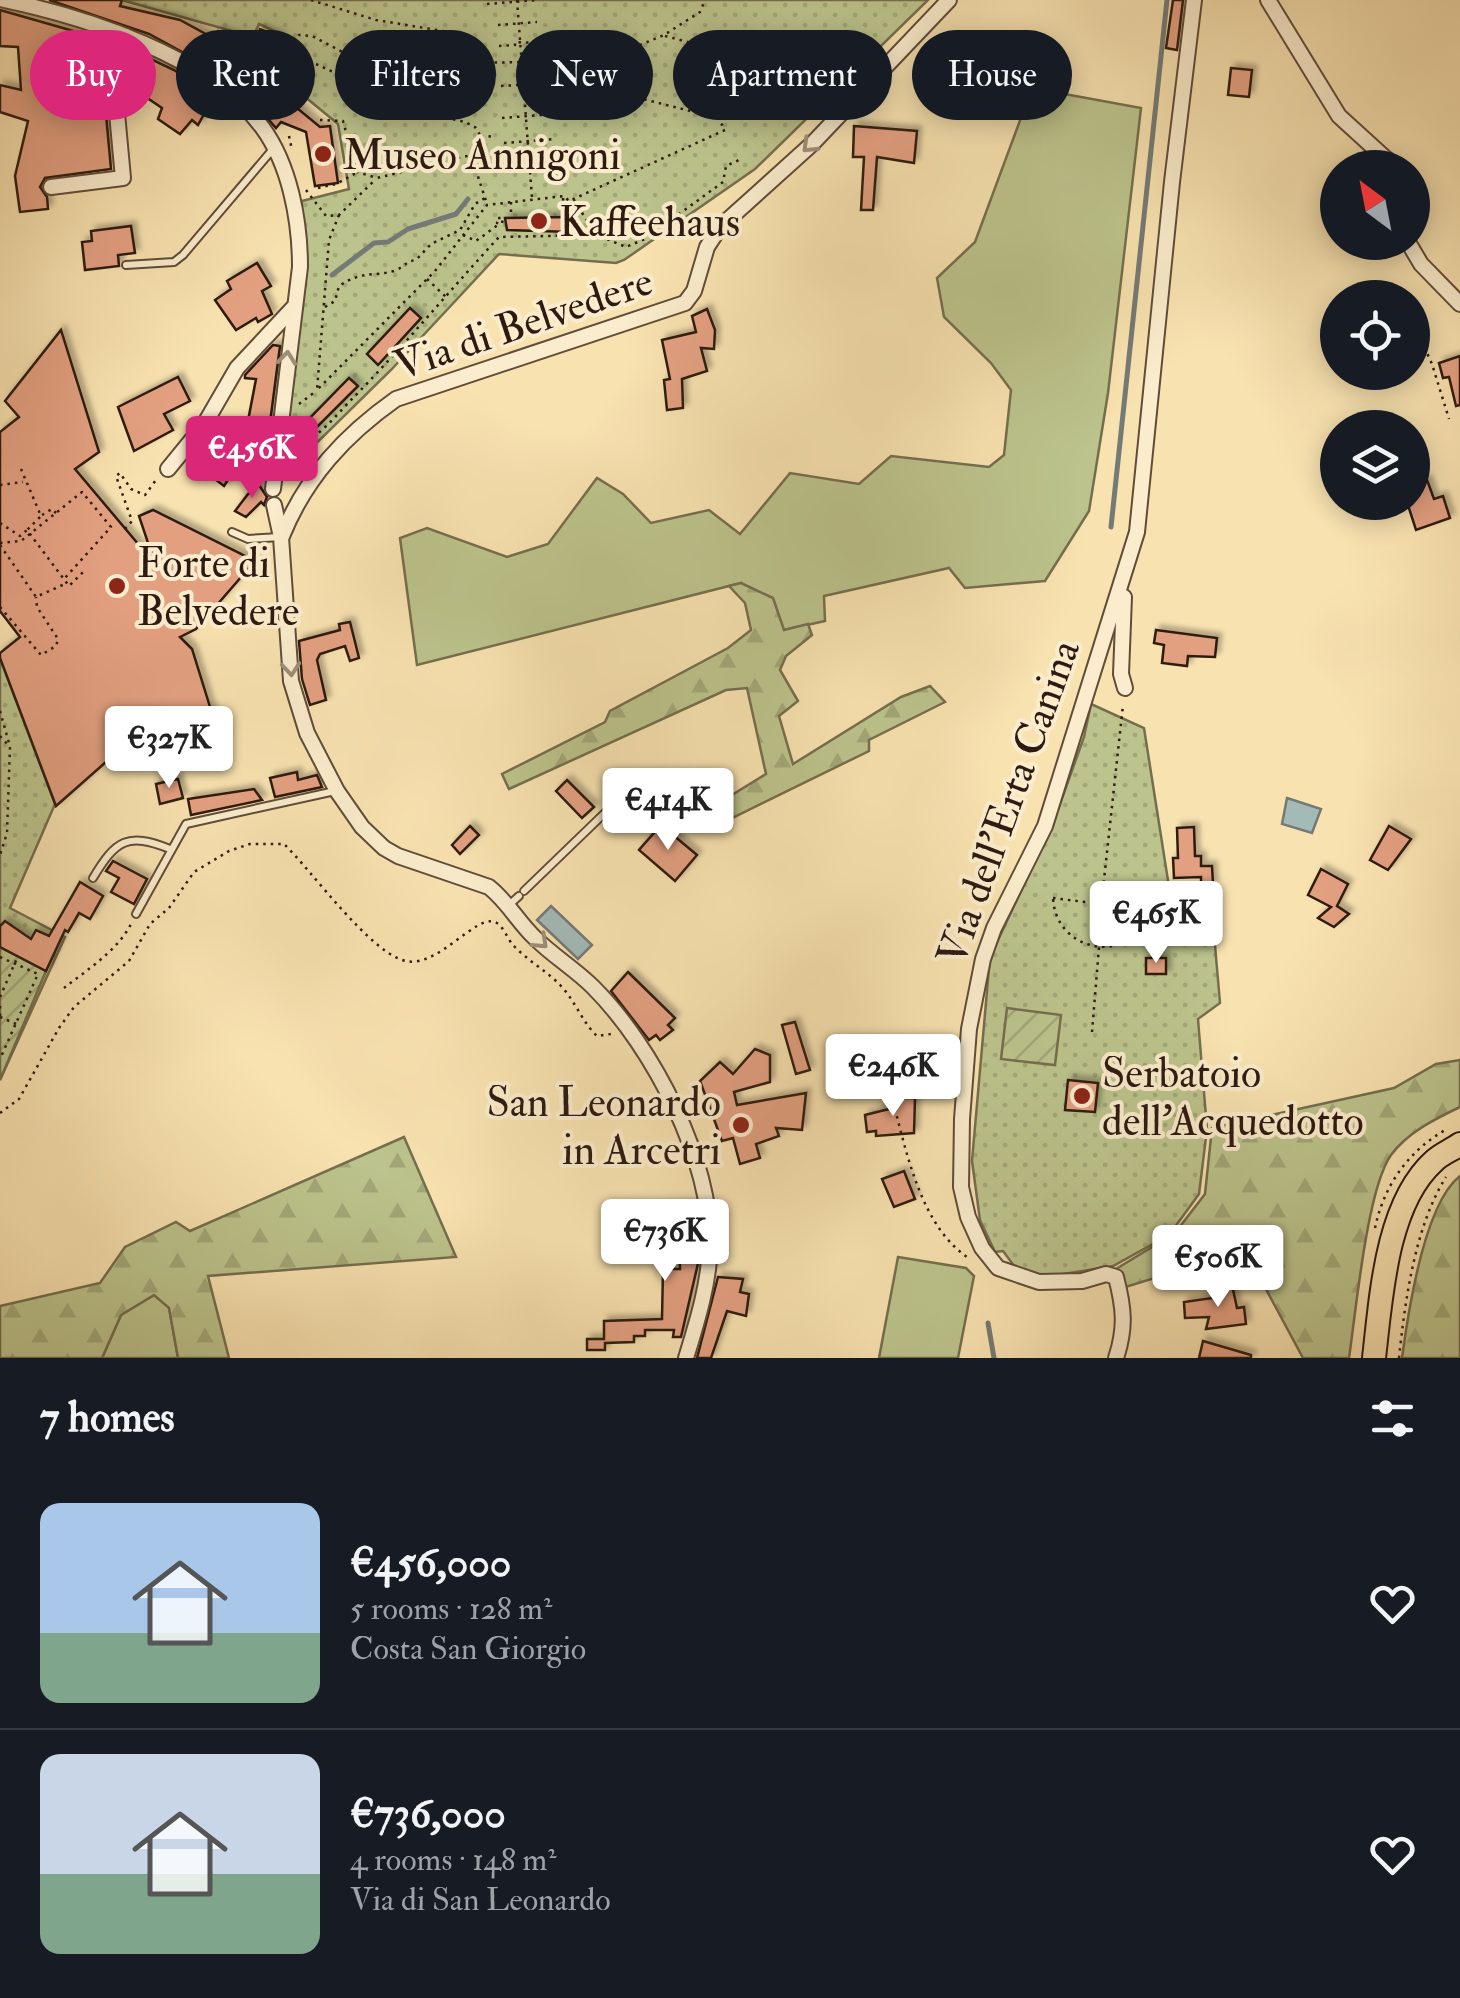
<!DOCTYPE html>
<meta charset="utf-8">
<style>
:root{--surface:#171b24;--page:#242831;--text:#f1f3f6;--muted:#9ea1a6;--line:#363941;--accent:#db2777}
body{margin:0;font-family:"IM FELL Double Pica",serif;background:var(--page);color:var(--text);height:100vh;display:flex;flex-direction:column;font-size:38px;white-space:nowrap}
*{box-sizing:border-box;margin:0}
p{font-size:32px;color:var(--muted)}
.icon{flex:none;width:55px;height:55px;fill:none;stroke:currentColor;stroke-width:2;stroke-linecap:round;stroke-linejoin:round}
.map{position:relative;height:1358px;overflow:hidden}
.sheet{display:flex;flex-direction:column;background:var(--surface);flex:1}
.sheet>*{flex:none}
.banner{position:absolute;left:30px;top:30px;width:1400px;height:90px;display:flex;gap:20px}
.needle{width:65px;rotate:328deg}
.fabs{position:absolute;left:1320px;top:150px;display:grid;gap:20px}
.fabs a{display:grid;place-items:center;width:110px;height:110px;border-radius:50%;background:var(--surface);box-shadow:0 5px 25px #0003;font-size:50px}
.price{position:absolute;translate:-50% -85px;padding:0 22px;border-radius:10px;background:#fff;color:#222;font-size:32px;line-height:65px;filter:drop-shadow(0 2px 5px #0008)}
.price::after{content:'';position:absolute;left:50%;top:60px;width:30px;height:22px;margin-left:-15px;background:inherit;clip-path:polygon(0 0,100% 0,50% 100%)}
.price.selected{background:var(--accent);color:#fff}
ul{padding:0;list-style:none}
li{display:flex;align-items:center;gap:30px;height:250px;padding:0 40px}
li+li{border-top:2px solid var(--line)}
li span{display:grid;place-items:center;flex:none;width:280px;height:200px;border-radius:20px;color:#555}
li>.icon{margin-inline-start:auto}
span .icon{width:120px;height:120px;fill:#fffc;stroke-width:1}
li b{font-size:42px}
h2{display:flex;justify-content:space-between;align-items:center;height:120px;padding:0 40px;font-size:42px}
.tag{padding:0 35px;border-radius:45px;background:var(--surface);box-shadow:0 5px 25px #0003;font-size:35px;line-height:90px}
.tag.selected{background:var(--accent);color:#fff}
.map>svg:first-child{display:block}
.grass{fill:#bcc38c;stroke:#756e4e;stroke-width:2.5}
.forest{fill:url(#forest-firs);stroke:#756e4e;stroke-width:2.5}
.park{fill:url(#park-dots);stroke:#756e4e;stroke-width:2.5}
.garden{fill:url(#garden-furrows);stroke:#756e4e;stroke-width:2.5}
.water{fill:#a3bab7;stroke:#747a75;stroke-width:2.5}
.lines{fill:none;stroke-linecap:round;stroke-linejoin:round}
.stream{stroke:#747a75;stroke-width:5}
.building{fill:#e3a081;stroke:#2e1a11;stroke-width:2.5;filter:url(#shadow)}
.lane-casing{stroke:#604c39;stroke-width:10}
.street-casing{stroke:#604c39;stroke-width:18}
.primary-casing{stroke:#2e1a11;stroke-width:26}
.path{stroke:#2e1a11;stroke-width:2.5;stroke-dasharray:2.5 5;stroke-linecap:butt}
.lane{stroke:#faeccc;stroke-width:6}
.street{stroke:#faeccc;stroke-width:14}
.primary{stroke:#f8e2b0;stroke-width:22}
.oneway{stroke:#9e8e78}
.poi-dot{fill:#8f2418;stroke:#faeccc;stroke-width:4}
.labels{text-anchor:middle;stroke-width:8;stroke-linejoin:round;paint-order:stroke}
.poi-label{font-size:42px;fill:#2e1a11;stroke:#faeccc;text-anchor:start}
.street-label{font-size:42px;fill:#2e1a11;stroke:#faeccc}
</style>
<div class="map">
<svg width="1460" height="1358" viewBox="0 0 1460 1358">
<defs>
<pattern id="forest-firs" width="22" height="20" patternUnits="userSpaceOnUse" patternTransform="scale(2.5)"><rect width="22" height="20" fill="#bcc38c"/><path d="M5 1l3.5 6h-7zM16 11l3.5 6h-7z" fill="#a2a778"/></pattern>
<pattern id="park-dots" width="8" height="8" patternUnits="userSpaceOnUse" patternTransform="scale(2.5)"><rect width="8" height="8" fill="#bcc38c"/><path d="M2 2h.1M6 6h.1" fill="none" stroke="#a2a778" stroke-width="1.8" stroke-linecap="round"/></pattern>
<pattern id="garden-furrows" width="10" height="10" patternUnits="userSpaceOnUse" patternTransform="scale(2.5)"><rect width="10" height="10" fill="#bcc38c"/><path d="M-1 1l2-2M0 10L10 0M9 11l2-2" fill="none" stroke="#a2a778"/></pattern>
<filter id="shadow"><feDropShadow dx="4.5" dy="-4.5" stdDeviation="2.5" flood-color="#0004"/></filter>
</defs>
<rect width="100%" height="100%" fill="#f8e2b0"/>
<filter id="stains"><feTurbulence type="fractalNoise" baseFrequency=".002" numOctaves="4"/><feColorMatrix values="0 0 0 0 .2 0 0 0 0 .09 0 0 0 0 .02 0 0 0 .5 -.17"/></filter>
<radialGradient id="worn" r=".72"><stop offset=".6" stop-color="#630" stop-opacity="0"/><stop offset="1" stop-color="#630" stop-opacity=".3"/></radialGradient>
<g class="grass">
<path d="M1032 88 1141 108 1108 393 1089 511 1045 581 965 588 949 568 824 596 825 621 784 630 741 583 417 665 400 538 427 528 507 557 548 544 597 478 623 494 651 523 709 510 740 534 790 473 859 484 891 456 989 467 1004 455 1011 390 991 363 944 317 937 278 975 242Z"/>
<path d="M898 1257 966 1268 974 1276 958 1358H879Z"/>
<path d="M154 1295 169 1307 178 1358H102L121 1315Z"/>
</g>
<g class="forest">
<path d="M741 583 773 598 784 630 808 624 812 635 786 656 780 670 798 701 779 716 793 764 901 697 930 686 945 702 869 740V751L722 823 714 806 766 774 747 688 726 690 509 789 502 774 605 722 610 711 728 648 751 630 745 603 729 586Z"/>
<path d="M1460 1060V1107C1435 1119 1408 1132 1391 1155 1367 1189 1356 1311 1349 1358H1303L1245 1250 1116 1290 1111 1272 1175 1233 1205 1194 1212 1128 1394 1088 1436 1064Z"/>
<path d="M404 1137 456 1257 208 1276 229 1358H178L169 1308 154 1295 121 1315 102 1358H0V1306L100 1283 125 1247 176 1222 190 1231Z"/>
<path d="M1460 1176V1358H1402C1408 1313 1424 1204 1460 1176Z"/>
</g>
<g class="park">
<path d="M122 0H928L755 169 624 260 616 263 499 254 391 370 283 476 302 201 349 189 338 124 270 68 283 35 259 24 253 37Z"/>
<path d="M0 658 55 804 10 908 65 937 0 1080Z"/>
<path d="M1091 704 1144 728 1169 887 1211 899 1220 1003 1198 1019 1207 1129 1199 1194 1169 1235 1113 1266 1045 1277 1018 1271 1003 1251 995 1252 980 1220 972 1161 990 957 1054 821 1084 737Z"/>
</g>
<g class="garden">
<path d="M0 947 46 971 0 1080Z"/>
<path d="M1007 1008 1061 1015 1055 1065 1001 1059Z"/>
</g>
<g class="water">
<path d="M1287 798 1321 809 1312 833 1282 824Z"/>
<path d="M551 906 592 945 578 959 537 920Z"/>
</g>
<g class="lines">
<g class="stream">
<path d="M332 275 374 243 388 242 408 229 456 214 468 199"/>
<path d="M1111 527 1167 0"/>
<path d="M988 1323 994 1358"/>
</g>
</g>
<g class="building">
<path d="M49 0H122L120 6 180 20 215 39 218 31 254 43 260 29 280 37 274 54 268 51 258 71 279 81 275 90 320 127 330 126 338 183 315 186 306 132 281 122 276 128 247 95 217 71 149 34Z"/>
<path d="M1173 0H1183L1177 50 1166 48Z"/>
<path d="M0 10 112 42 102 71 111 169 45 178 40 187 47 197 48 209 20 212 15 176 28 121 0 112V85L21 90 18 47 0 46Z"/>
<path d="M132 50 174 70 232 110 223 115 209 105 198 125 192 120 180 134 158 119 162 108 140 93 149 77 126 66Z"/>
<path d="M1231 68 1252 70 1249 97 1228 95Z"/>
<path d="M854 126 917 131 914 163 877 157 873 210H861L864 157H853Z"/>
<path d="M571 217V232L507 230 505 218Z"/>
<path d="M131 226 135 253 118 255 119 266 85 270 82 242 92 241 91 231Z"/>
<path d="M257 263 271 286 262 291 272 314 258 322 256 318 236 330 215 300 231 289 227 281Z"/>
<path d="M410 308 421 318 378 365 367 354Z"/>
<path d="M707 309 715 330 714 349 701 348 707 371 682 379 683 408 667 410 664 380 670 379 662 340 696 332 692 316Z"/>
<path d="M61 330 99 452 75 469 155 564 139 516 153 510 255 561 196 629 180 637 192 649 220 739 132 745 120 738 115 754 56 806 0 658V653L20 637 0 611V432L19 417 5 401Z"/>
<path d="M273 345 280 346 270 423H266L262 458 247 457 248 421 256 379 245 378V375Z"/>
<path d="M1460 356V405L1456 406 1449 377 1443 378 1439 363Z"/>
<path d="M178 377 190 401 164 414 173 430 134 451 118 407Z"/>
<path d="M349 378 358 386 311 433 303 425Z"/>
<path d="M208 451 235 469 224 486 198 466Z"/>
<path d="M1427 480 1434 499 1443 496 1450 518 1416 530 1407 502H1412V485Z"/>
<path d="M259 485 267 497 264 505 261 502 246 517 235 511 248 494 253 492 250 490Z"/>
<path d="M350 622 359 658 350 661 345 646 320 654 317 660 326 700 310 705 302 679 299 641 340 630 339 624Z"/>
<path d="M1156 630 1217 638 1215 657 1188 656 1187 666 1162 663 1164 645 1154 643Z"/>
<path d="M297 772 298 780 317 775 322 787 275 797 270 778Z"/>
<path d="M178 779 183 798 160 804 156 784Z"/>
<path d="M567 780 594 807 582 818 556 791Z"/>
<path d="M254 789 262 800 191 815 188 799Z"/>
<path d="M661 825 697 855 675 881 639 850Z"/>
<path d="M470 826 479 835 460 854 452 845Z"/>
<path d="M1389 826 1411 839 1388 870 1370 860Z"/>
<path d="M1194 827 1195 856H1201V866H1212L1213 884 1201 885V877L1174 878 1173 858H1178L1177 828Z"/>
<path d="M113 861 147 879 134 904 111 892 119 878 106 871Z"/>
<path d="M1321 869 1348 884 1337 906 1349 914 1334 927 1318 918 1331 907 1308 895Z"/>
<path d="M80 882 103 896 90 919 79 913 68 932 65 930 46 971 0 947V926L5 921 31 939 36 930 49 936Z"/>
<rect x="1146" y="958" width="20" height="16"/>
<path d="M628 972 675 1018 668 1025 673 1030 660 1040 656 1035 649 1040 611 991Z"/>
<path d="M795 1022 810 1070 796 1074 782 1025Z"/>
<path d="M755 1049 770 1055V1082L734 1092 737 1105 806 1093 802 1130 776 1128 779 1136 756 1144 760 1158 740 1164 733 1138 722 1141 700 1081 720 1062 733 1074Z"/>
<path d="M1068 1080 1098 1083 1095 1112 1065 1110Z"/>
<path d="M893 1098H915L914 1133 876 1136V1131L867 1132 865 1115 893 1108Z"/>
<path d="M904 1171 915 1199 894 1207 882 1179Z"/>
<path d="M696 1206 699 1259 681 1337H673L674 1330H645V1336H634V1342L605 1343V1350H587V1339H604V1321L662 1319 663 1269H680L679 1242 665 1243 666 1236 662 1235 664 1209Z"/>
<path d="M718 1277 743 1279 740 1292 749 1294 746 1316 727 1311 711 1358H697Z"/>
<path d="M1232 1285 1237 1308 1244 1307 1246 1324 1206 1329 1209 1317 1185 1318 1184 1302 1220 1297 1219 1286Z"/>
<path d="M1203 1341 1251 1355V1358H1199Z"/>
</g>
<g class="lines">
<defs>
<g id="lane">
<path d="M126 265 174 262 183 255 273 149"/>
<path d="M232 532 248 539 280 537"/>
<path d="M93 878C116 840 127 832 170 849"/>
<path d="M524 891 612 806"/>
<path d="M509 905 519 896"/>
<path d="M136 914 186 824 335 791"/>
</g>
<g id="street">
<path d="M4 0C85 17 211 57 262 127 290 165 300 221 300 267L273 489"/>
<path d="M1268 0 1339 116 1396 168"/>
<path d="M51 187 123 178 113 70 126 36"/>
<path d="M1408 242 1421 264 1460 304"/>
<path d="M168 469 204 425 237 368 293 308"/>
<path d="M274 505 281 537 291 681 307 733 337 791 362 827 384 848 398 856 489 887C508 902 518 922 535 938 553 956 575 969 593 987 654 1048 711 1160 710 1246 709 1284 697 1322 686 1358"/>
<path d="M282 536C306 477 345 435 396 399L685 303 694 291 707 247 720 227 812 144 949 0"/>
<path d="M1124 597 1121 674 1125 688"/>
<path d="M1116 1358C1126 1328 1124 1308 1116 1277L1106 1274 1082 1281 1039 1282 998 1268 982 1248 968 1217 961 1187 962 1119 969 1029 983 959 994 928 1045 826 1137 532 1172 182 1194 0"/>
</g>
<path id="primary" d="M1374 1358C1381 1298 1386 1204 1434 1161 1441 1154 1452 1150 1460 1144"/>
</defs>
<use href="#lane" class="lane-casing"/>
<use href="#street" class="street-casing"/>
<use href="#primary" class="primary-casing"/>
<g class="path">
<path d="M311 0 376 20 449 32 471 44 477 62"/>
<path d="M517 0 532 198"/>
<path d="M487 4 537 0"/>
<path d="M498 25 537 22"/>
<path d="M665 36 722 51"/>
<path d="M499 46 515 45V42L540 43"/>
<path d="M501 86 550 83"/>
<path d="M502 118 554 114"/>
<path d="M320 120 343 121 357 172 377 178 471 155 480 145V135L475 127 465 122 413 110 364 94 352 81 297 55 293 48 299 35 312 36 356 59 402 64 532 62 562 68 587 67 664 35 700 12 705 0"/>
<path d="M289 136 292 150"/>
<path d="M481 137 494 136"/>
<path d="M504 143 555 139"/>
<path d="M471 155 487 204"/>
<path d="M505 164 556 159"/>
<path d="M318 188 336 184 356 173"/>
<path d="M306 190 326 216 339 215 376 179"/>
<path d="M563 198 564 217"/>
<path d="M574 200 596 235"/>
<path d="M511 202V218"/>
<path d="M339 215 329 240 317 390 435 271 487 205 564 196 569 201 725 130 718 118 560 78 562 69"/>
<path d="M498 218H503L502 224 497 223Z"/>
<path d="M463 235 476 241 499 224"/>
<path d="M427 279 446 297"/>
<path d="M325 307 335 301 339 286C363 270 372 277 394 271 403 268 406 261 416 260L431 244 460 230 475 204 485 198"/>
<path d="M1412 320 1432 364 1449 419"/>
<path d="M299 404 316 391"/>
<path d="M293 441 302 444C321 435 338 413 353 398 404 346 450 290 499 237L597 235 626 247 645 239 723 182 726 166 739 160"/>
<path d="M21 469 41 516 27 530"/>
<path d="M0 485 23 482"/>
<path d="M42 515 52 509 56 513"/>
<path d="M0 523 20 536 27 530 69 586 84 571"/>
<path d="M125 529 132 521 116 476 120 473 131 489 145 495 156 480"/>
<path d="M0 543 21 541 82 492 111 527 64 579"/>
<path d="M0 545 36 597 67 583"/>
<path d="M0 607 41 655 56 646 58 639 37 607 36 597"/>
<path d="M0 711 9 743"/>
<path d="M0 736 10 747 7 833 0 855"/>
<path d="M1053 898 1148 910C1137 965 1056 956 1053 898Z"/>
<path d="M1098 935 1123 705"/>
<path d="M0 957 38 974 0 1059"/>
<path d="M64 988C87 970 118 950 131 924"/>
<path d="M0 997 18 956"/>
<path d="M0 1006V1018"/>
<path d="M0 1017 16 1024"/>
<path d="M1092 1032 1099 947"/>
<path d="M895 1109C908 1159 923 1229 970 1259"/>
<path d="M0 1113 19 1099 59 1028 74 1007 129 961 150 924 169 908 194 872 229 851 250 844H284C312 871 371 954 406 961 438 968 476 914 495 922 504 926 507 939 514 946 528 961 547 971 561 986 576 1002 582 1022 597 1036L611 1034"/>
<path d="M1375 1228C1384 1185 1409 1150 1447 1129"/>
<path d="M1399 1358C1405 1301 1415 1226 1446 1177"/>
</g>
<use href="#lane" class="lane"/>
<use href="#street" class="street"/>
<use href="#primary" class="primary"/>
</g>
<defs><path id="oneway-chevron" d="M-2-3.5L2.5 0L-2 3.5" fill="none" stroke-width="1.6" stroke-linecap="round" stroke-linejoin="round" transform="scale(2.5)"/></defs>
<g class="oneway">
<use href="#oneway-chevron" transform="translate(809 146) rotate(136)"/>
<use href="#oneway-chevron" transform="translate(287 358) rotate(-84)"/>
<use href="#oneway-chevron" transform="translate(291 669) rotate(85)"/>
<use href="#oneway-chevron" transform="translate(541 942) rotate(43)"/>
</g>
<g class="poi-dot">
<circle cx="323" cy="154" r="10"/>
<circle cx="539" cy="221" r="10"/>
<circle cx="117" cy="586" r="10"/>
<circle cx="1082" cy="1096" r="10"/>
<circle cx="741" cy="1125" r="10"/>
</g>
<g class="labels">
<g class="poi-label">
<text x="343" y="169">Museo Annigoni</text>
<text x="559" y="236">Kaffeehaus</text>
<text x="137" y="577">Forte di<tspan x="137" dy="48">Belvedere</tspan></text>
<text x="1102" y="1087">Serbatoio<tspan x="1102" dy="48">dell'Acquedotto</tspan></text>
<text x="721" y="1116" text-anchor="end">San Leonardo<tspan x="721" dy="48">in Arcetri</tspan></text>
</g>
<g class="street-label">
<text transform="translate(523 322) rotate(-19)" y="15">Via di Belvedere</text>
<text transform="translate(1007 802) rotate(-70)" y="15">Via dell'Erta Canina</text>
</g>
</g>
<rect width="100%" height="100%" filter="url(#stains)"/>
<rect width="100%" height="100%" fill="url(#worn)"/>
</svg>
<div class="fabs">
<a><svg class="needle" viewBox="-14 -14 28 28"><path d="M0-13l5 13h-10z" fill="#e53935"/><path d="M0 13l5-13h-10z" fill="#9ea1a6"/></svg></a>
<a><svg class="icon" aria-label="locate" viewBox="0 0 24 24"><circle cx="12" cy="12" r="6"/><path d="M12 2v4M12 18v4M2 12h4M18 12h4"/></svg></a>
<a><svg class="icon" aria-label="layers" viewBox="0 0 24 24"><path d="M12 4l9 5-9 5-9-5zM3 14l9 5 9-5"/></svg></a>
</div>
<b class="price selected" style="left:252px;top:501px">€456K</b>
<b class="price" style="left:169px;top:791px">€327K</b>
<b class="price" style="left:668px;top:853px">€414K</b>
<b class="price" style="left:1156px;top:966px">€465K</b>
<b class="price" style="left:893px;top:1119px">€246K</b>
<b class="price" style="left:665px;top:1284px">€736K</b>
<b class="price" style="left:1218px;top:1310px">€506K</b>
<div class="banner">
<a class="tag selected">Buy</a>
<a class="tag">Rent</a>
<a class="tag">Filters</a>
<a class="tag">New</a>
<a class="tag">Apartment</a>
<a class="tag">House</a>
</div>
</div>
<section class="sheet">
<h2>7 homes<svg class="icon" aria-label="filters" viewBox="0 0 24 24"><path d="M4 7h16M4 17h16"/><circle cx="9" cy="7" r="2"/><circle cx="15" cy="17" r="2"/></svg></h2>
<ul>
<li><span style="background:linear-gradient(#a9c7e8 65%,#7fa58c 0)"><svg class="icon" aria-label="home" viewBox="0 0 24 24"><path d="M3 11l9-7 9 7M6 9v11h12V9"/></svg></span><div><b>€456,000</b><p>5 rooms · 128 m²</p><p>Costa San Giorgio</p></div><svg class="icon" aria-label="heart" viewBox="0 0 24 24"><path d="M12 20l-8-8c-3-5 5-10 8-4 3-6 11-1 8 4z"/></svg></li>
<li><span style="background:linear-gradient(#c9d6e8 60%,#7fa58c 0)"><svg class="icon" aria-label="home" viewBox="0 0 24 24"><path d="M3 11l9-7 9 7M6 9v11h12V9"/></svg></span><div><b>€736,000</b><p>4 rooms · 148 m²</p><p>Via di San Leonardo</p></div><svg class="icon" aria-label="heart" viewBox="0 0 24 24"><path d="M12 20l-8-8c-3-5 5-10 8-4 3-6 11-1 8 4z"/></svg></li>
</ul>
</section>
